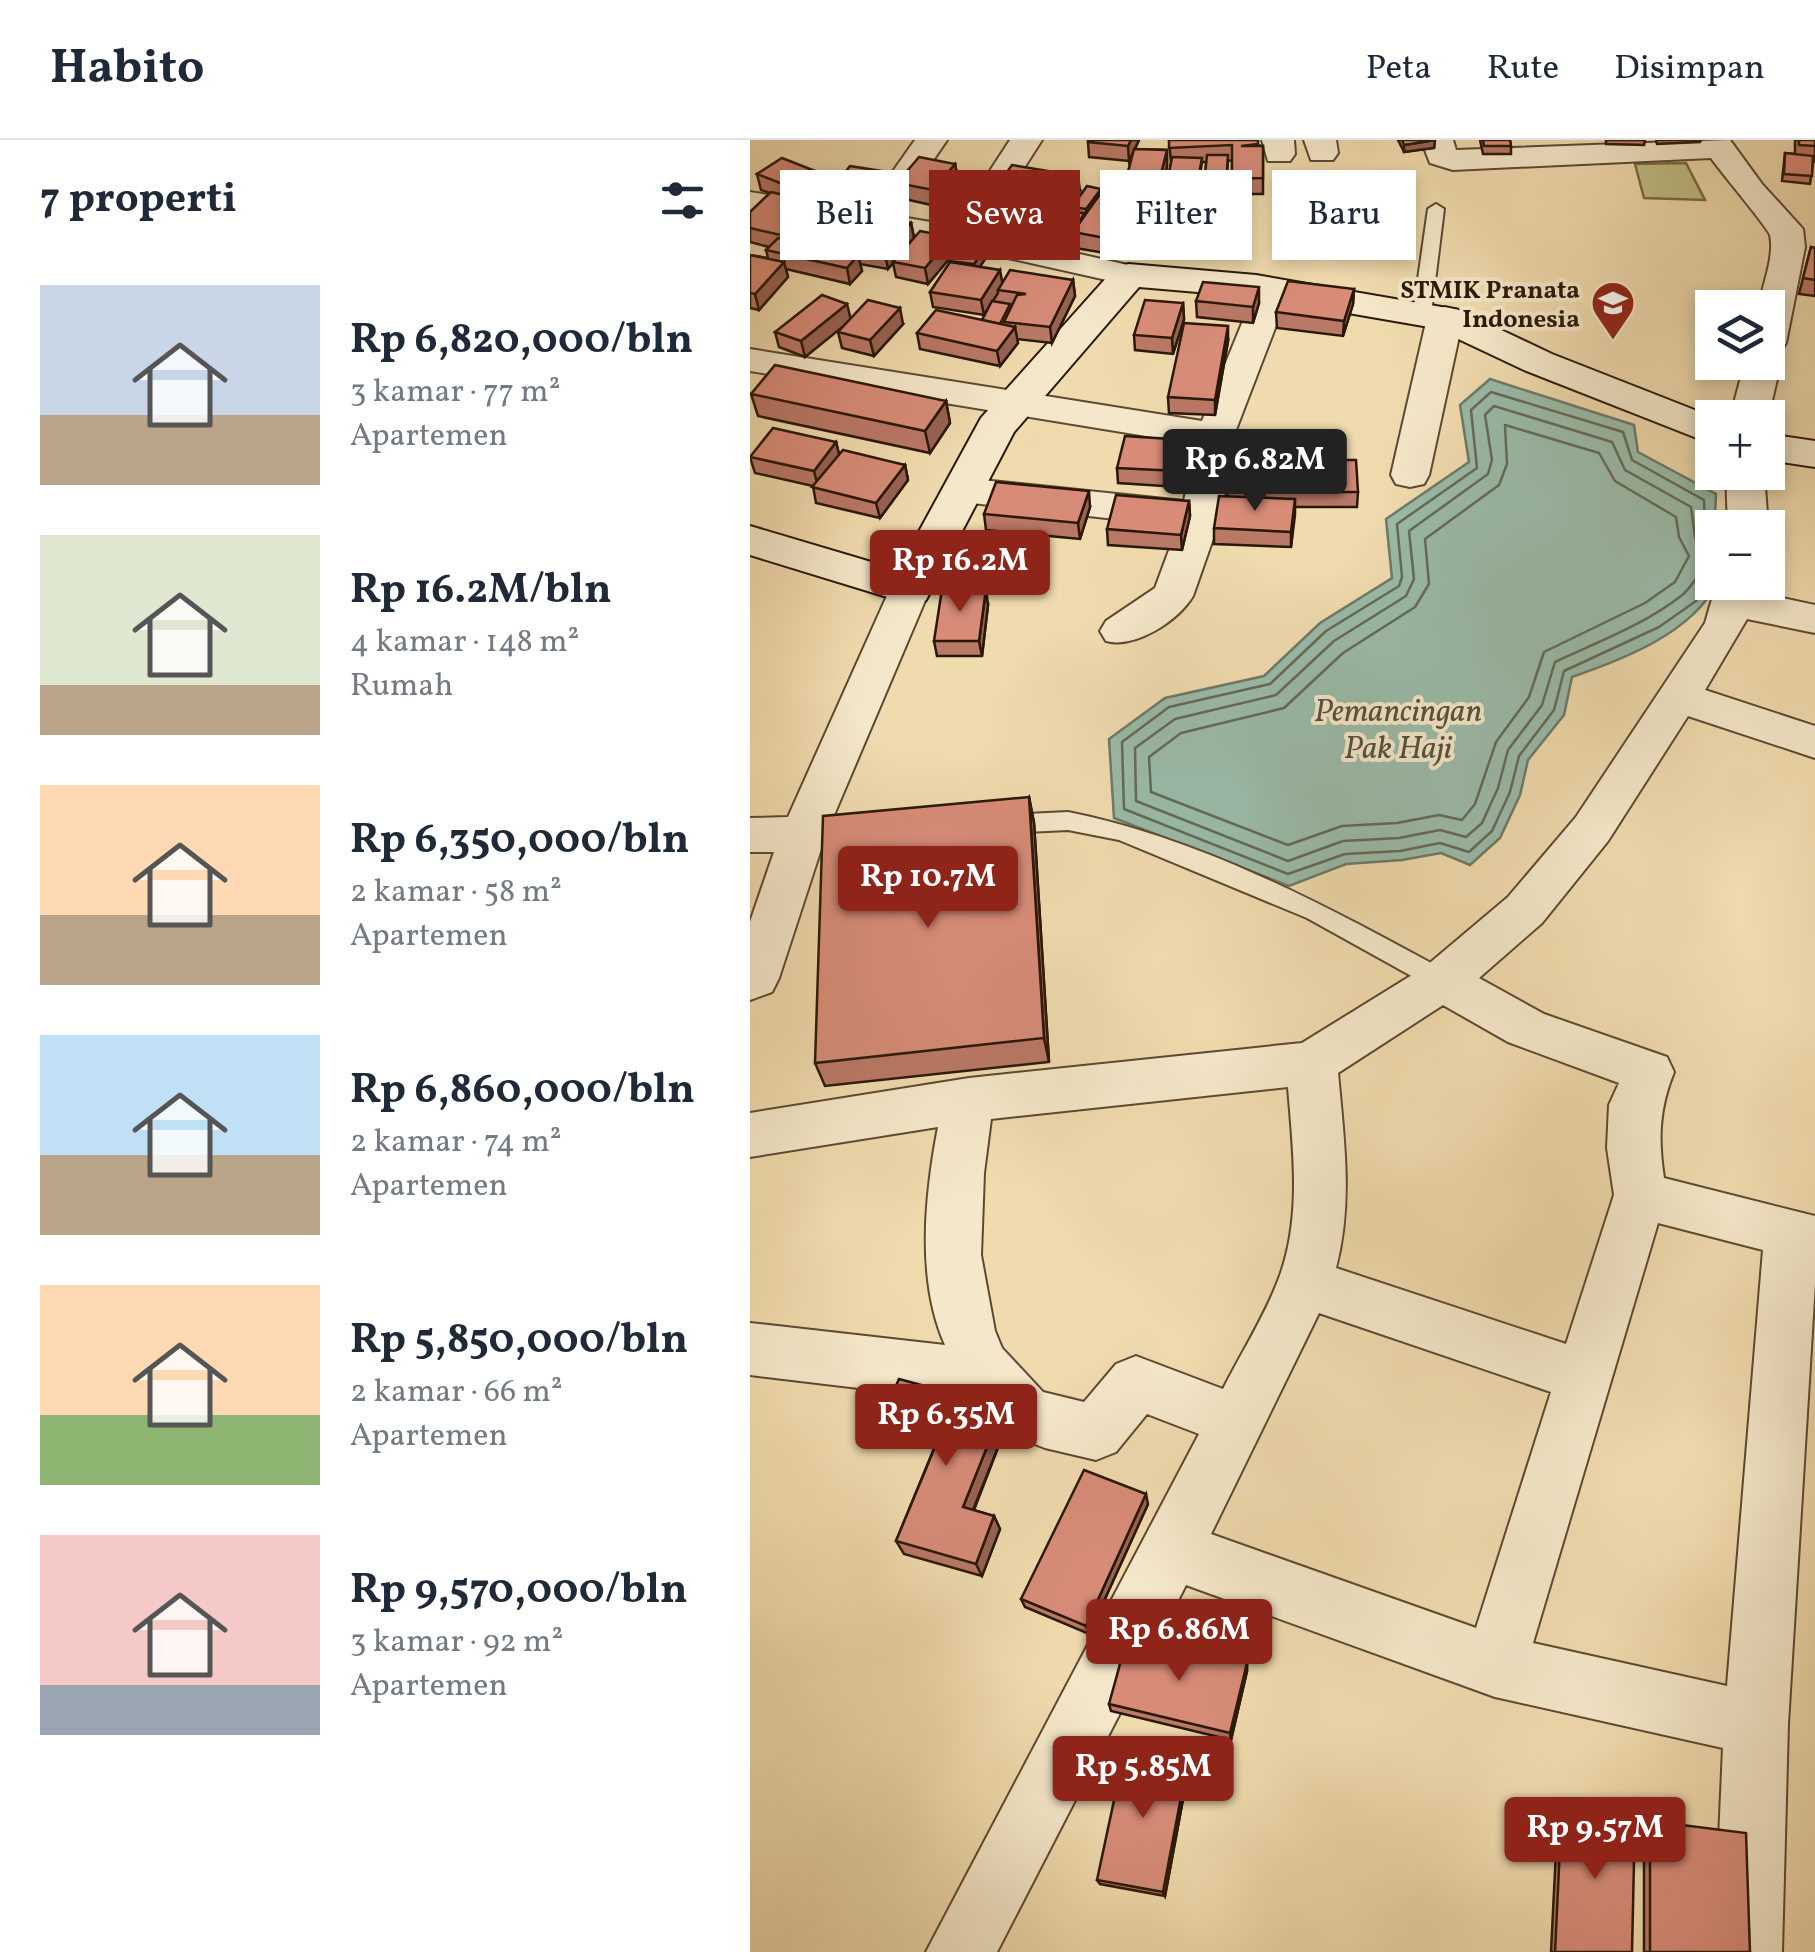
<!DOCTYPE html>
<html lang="id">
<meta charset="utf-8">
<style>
:root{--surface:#fff;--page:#f2f2f3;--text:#1f2937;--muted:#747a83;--line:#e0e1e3;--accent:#8f2418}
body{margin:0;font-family:Vollkorn,serif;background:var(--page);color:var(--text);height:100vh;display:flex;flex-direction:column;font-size:38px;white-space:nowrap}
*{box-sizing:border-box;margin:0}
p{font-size:32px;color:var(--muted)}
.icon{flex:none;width:55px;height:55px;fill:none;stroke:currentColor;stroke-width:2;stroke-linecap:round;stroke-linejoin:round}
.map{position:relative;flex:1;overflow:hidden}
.side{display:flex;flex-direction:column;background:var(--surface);width:750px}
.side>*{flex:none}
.top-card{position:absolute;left:30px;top:30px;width:885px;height:90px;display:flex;gap:20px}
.controls{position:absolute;left:945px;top:150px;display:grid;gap:20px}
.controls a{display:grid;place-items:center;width:90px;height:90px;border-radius:0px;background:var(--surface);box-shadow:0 5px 15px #0003;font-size:50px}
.price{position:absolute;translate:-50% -85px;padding:0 22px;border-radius:10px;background:var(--accent);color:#fff;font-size:32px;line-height:65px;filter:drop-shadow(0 2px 5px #0008)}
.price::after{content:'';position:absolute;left:50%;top:60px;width:30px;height:22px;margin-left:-15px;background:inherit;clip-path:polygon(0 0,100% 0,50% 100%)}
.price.current{background:#222;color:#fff}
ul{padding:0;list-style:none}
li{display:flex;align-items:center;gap:30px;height:250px;padding:0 40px}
li span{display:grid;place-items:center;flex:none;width:280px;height:200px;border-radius:0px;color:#555}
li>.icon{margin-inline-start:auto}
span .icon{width:120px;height:120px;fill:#fffc;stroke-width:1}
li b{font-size:42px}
h2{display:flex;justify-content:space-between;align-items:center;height:120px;padding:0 40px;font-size:42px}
.tag{padding:0 35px;border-radius:0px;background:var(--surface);box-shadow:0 5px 15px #0003;font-size:35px;line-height:90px}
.tag.current{background:var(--accent);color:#fff}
header{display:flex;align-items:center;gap:60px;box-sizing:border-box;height:140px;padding:0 50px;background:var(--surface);border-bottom:2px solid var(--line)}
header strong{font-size:48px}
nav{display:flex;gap:55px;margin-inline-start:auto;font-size:35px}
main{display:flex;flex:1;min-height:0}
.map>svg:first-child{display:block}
.green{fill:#c1be85;stroke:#766b46;stroke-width:2.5}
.water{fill:#9abba9;stroke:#6d7a68;stroke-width:2.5}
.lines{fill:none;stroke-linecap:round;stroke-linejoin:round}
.shore{stroke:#626a58;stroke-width:2.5}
.lane-casing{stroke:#5c4931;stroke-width:4}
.street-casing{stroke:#5c4931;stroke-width:4}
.secondary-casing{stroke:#2a1807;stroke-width:4}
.lane{fill:#f5e8ca;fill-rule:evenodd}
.street{fill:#f5e8ca;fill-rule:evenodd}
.secondary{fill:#f5e8ca;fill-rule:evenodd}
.wall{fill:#ba7867;stroke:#2a1807;stroke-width:2.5}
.shaded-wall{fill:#976254;stroke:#2a1807;stroke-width:2.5}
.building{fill:#d88c78;stroke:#2a1807;stroke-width:2.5}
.labels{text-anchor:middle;stroke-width:8;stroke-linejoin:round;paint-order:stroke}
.far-poi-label{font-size:25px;font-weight:bold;fill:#2a1807;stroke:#f5e8ca;text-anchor:end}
.water-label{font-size:32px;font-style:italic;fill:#515140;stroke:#f5e8ca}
</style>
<header>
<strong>Habito</strong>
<nav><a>Peta</a><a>Rute</a><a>Disimpan</a></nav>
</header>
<main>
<section class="side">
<h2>7 properti<svg class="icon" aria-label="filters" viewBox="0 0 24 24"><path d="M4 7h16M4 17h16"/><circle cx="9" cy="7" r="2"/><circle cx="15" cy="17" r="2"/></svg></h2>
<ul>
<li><span style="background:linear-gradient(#c9d6e8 65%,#b9a48a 0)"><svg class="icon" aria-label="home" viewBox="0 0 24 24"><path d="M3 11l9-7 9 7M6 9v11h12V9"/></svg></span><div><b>Rp 6,820,000/bln</b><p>3 kamar · 77 m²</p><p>Apartemen</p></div></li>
<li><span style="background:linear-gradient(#dfe7d0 75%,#b9a48a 0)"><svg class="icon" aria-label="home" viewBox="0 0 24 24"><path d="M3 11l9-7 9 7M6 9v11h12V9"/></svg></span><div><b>Rp 16.2M/bln</b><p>4 kamar · 148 m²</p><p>Rumah</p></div></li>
<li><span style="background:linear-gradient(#ffd9b3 65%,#b9a48a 0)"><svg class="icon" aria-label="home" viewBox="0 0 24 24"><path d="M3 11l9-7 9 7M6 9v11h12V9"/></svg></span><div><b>Rp 6,350,000/bln</b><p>2 kamar · 58 m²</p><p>Apartemen</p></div></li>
<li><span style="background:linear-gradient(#bfe0f5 60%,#b9a48a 0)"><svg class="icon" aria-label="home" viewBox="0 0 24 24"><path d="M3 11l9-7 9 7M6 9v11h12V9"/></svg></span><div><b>Rp 6,860,000/bln</b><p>2 kamar · 74 m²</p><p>Apartemen</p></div></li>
<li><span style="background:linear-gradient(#ffd9b3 65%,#8fb573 0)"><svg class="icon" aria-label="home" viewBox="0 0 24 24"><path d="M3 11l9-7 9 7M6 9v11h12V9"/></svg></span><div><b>Rp 5,850,000/bln</b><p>2 kamar · 66 m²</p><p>Apartemen</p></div></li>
<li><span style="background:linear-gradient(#f6c9c9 75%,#9aa5b1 0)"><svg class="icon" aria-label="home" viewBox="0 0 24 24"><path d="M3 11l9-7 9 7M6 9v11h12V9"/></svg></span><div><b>Rp 9,570,000/bln</b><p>3 kamar · 92 m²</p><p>Apartemen</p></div></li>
</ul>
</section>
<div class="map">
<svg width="1065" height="1812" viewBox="0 0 1065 1812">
<rect width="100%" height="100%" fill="#f0dbae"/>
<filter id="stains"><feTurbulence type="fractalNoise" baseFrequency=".002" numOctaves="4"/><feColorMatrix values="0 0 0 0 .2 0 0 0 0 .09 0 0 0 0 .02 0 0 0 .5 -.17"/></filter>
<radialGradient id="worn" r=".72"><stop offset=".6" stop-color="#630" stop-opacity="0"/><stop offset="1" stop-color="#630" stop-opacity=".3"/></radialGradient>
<path class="green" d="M936 23 955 60 894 58 885 24Z"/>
<path class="water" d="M740 239 884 285 888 312 966 354 962 442 967 443C942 493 874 519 822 537L814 575 778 620 770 655 750 698 720 725 691 713 652 720 596 724 539 746 364 678 359 599 415 558 514 536 570 483 642 438 636 379 719 322 710 265Z"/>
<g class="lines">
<g class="shore">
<path d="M755 285 849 313 865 341 926 377 929 397 939 416 925 442 895 463 794 512 779 557 746 602 725 664 712 680 689 675 647 683 592 686 538 705 401 652 399 617 431 593 534 568 593 513 665 467 679 444 675 399 749 345 757 324Z"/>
<path d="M962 397 955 388 954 360 882 320 873 292 741 252 721 270 727 328 647 384 652 437 649 446 576 491 520 544 419 567 372 602 374 669 538 734 595 714 650 711 690 703 719 712 742 691 760 652 769 616 804 570 814 531 909 487 946 461 962 434"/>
<path d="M962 410 945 397 941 367 875 330 862 302 744 266 735 275 742 320 738 334 659 391 664 439 656 456 584 501 526 555 425 579 385 608 386 661 538 721 593 701 649 698 690 690 716 697 732 683 748 648 758 610 792 565 805 522C847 502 894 485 931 456 944 446 948 431 962 421"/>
</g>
<defs>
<g id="lane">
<path d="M686 64 694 69 681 174 672 179 663 174 678 69Z"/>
<path d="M318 672C454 699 580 768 701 834L704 841 701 848H683L557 778 369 700 318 690 253 693 242 684 253 675Z"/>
</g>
<g id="street">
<path d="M165 0H197L145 76 204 86 260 0H292L233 92 391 128 396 135 391 142 379 145 213 108 0 72V52L115 71Z"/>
<path d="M512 0H544L545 14 540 21H518Z"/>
<path d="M554 0H586L588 13 583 20H561Z"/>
<path d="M671 0H703L706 10 980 0 1012 44 1053 89 1055 107 1036 203 1031 211 1021 213 1031 222 1018 278H980L995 222H1018V168H1008C1012 147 1025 116 1020 95 1018 88 970 31 961 18L703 30 680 23Z"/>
<path d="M523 139 535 142 540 149 484 295 471 376 443 456C428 481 385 509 356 501L350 491 356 481 405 448 428 386 213 362 199 359 194 350 199 341 213 338 434 361 445 304 0 231V209L452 281 506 149 511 142Z"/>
<path d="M695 167 708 170 713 178 679 335 674 344 660 347 646 344 641 335 677 178 682 170Z"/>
<path d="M976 332H1014L1018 388H978Z"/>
<path d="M160 435 174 439 180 449 76 694 29 838 22 852 0 860V782L24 712H0V678L38 677 140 449 146 439Z"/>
<path d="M967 442H1007L1005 452 1065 465V493L997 479 955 550 1065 586V618L938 576 858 701 792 783 729 838 794 874 917 917 924 932C909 969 908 999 914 1038L1065 1076V1143L1038 1584 1032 1812H964L973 1608 745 1557 436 1445 247 1812H176L449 1294 397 1274 366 1312 346 1320 295 1308 259 1294 226 1262 0 1235V1183L195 1205C166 1140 175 1055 188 987L0 1017V973L219 938 552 903 675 827 758 757 826 677 955 483ZM693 865 758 902 869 943 859 965 857 1008 864 1055 816 1204 586 1128C603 1063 594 999 588 933ZM538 947C543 1010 552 1077 529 1138 515 1176 491 1213 473 1249L386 1216 366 1224 334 1262 293 1252 252 1208 245 1191 231 1115 234 1033 241 979ZM908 1083 1013 1110 977 1546 783 1503ZM569 1173 801 1252 726 1488 461 1394Z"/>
</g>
<g id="secondary">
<path d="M379 124 506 135 709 170 802 214 965 278 962 304 774 230 685 188 506 157 389 147 264 292 176 460 160 464 0 415V386L148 430 231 278 366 127Z"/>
<path d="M1018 294 1065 301V327L1018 320Z"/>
</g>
</defs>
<use href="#lane" class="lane-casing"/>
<use href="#street" class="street-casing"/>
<use href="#secondary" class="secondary-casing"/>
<use href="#lane" class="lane"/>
<use href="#street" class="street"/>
<use href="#secondary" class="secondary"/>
</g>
<g class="wall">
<path d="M389 0 385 9 417 10V26L411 53H405L406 67 373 116 325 108 324 102 323 103 305 101 304 93 314 73 307 72V77L289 105 229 94 227 79 247 52 246 47 330 51 316 71 322 72V67L351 53 378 46 377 36 384 10 379 21 339 17 338 2Z"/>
<path d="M419 0 513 6V54H482V20L478 21 476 53H455L456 22H452L447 54 418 52 417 44 421 23Z"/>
<path d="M648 0H685L684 8 654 12Z"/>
<path d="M730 0H760L761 6V14H733Z"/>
<path d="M856 0H895L894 5 856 4Z"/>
<path d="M906 0H951L950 2 907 4Z"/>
<path d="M1045 0H1065V22H1063L1060 44 1032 41 1035 13 1045 14Z"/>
<path d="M205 24 208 39 186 66 150 58 147 43Z"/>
<path d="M144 33 147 48 126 76 161 83 164 97H201L204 113 178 144 146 137 143 123 138 129 110 124 112 131 100 144 36 129 38 137 9 170 0 168V115L18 118 16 110 19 107 0 102V72L20 53 11 50 7 34 84 45Z"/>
<path d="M244 105 229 127 252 142 323 140 325 156 302 203 267 199 268 203 250 226 170 209 167 193 232 180 241 164 234 175 183 167 180 152 200 123 199 121Z"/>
<path d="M1061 107 1065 108V156L1049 154Z"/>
<path d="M604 149 603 164 593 196 527 188 526 172Z"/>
<path d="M446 161 509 163 503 183 447 177Z"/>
<path d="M433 163 434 179 423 214 385 210 384 195Z"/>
<path d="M100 179 153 184 124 216 92 208 88 192 96 183 55 217 29 207 25 192Z"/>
<path d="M478 201 465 275 419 273 418 257Z"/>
<path d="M1 254 196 261 200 283 180 313 8 276Z"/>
<path d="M86 302 89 314 155 325 158 340 130 378 66 363 63 346 5 333 0 317Z"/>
<path d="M436 315 429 347 368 343 367 328Z"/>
<path d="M478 320 608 352 607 367H545L541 407 464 404V388L477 356Z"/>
<path d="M439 361 440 376 432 410 358 405 357 389Z"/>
<path d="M340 367 330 399 236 390 234 374Z"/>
<path d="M238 465 232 516H187L184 501Z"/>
<path d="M279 657 284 683 299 922 75 946 65 923Z"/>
<path d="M131 1279 258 1282 224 1370 244 1376 250 1389 232 1436 154 1414 146 1401 185 1306 139 1294Z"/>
<path d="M398 1364 339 1494 275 1467 271 1459Z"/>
<path d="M497 1523V1531L481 1600 361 1571 359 1564Z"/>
<path d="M438 1620 439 1627 415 1756 350 1744 347 1740Z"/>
<path d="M812 1665 882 1812H801L808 1671Z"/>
<path d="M900 1681 1000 1812H894V1687Z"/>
</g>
<g class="shaded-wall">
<path d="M381 0H389L379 21 378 6Z"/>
<path d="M685 0 684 8 654 12V5Z"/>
<path d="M417 10V26L411 53 410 38Z"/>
<path d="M205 24 208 39 186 66 183 50Z"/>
<path d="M144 33 147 48 123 80 120 64Z"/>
<path d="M328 36 330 51 314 73 313 58Z"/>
<path d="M83 38 86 53 75 57 76 60 62 70 58 54Z"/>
<path d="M351 49 352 57 337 77 336 69Z"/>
<path d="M405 51 406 67 373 116 371 101Z"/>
<path d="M306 62 307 77 289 105 287 89Z"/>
<path d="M111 73 114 88 90 105 91 112 82 121 79 106Z"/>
<path d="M161 83 164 98 138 129 135 114Z"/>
<path d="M201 97 204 113 178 144 175 128Z"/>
<path d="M243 97 244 105 226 133 224 124Z"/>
<path d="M108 115 112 131 100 144 97 128Z"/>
<path d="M34 122 38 137 9 170 5 154Z"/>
<path d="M250 130 253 146 248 150V153L234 175 231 160Z"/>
<path d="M323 140 325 156 302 203 300 187Z"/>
<path d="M509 147V163L503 183V167Z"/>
<path d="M604 149 603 164 593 196 594 181Z"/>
<path d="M433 163 434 179 423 214 422 198Z"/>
<path d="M97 164 101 180 55 217 51 201Z"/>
<path d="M150 168 153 184 124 216 120 200Z"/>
<path d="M478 186V201L465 275V260Z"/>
<path d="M265 187 268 203 250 226 247 211Z"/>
<path d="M196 261 200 283 180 313 175 291Z"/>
<path d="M435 300 436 315 429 347 428 331Z"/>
<path d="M86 302 90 318 68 347 64 331Z"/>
<path d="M155 325 158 340 130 378 126 363Z"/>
<path d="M339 351 340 367 330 399 328 383Z"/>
<path d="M545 359V375L541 407V392Z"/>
<path d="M439 361 440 376 432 410 431 395Z"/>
<path d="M236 449 238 465 232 516 229 501Z"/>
<path d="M279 657 284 683 299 922 294 898Z"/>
<path d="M253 1267 258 1282 219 1380 213 1367Z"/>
<path d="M396 1354 398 1364 339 1494 336 1486Z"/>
<path d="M244 1376 250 1389 232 1436 226 1424Z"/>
<path d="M497 1523V1531L481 1600 480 1593Z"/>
<path d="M438 1620 439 1627 415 1756 413 1752Z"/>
</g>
<g class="building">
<path d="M338 0H381L378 6 338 2Z"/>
<path d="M419 0H508V4L491 6H513V38L482 39V5L419 8Z"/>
<path d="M652 0H685L654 5Z"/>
<path d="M733 0H760L761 6H734Z"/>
<path d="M1049 0H1065V6L1049 5Z"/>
<path d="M384 9 417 10 410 38 377 36Z"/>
<path d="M1035 13 1063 16 1062 36 1034 34Z"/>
<path d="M457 15H478L476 45H454Z"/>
<path d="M169 17 205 24 183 50 147 43Z"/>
<path d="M422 17 452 18 447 46 417 44Z"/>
<path d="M32 18 83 38 58 54 7 34Z"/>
<path d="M262 25 328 36 313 58 246 47Z"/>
<path d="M100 26 144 33 120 64 75 57Z"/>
<path d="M358 43 405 51 371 101 323 92Z"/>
<path d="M337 46 351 49 336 69 322 67Z"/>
<path d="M21 52 111 73 79 106 0 88V72Z"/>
<path d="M247 52 306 62 287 89 227 79Z"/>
<path d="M315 71 334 73 323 95 304 93Z"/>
<path d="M117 74 161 83 135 114 90 105Z"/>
<path d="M170 91 201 97 175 128 143 122Z"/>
<path d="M218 93 243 97 224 124 199 121Z"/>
<path d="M28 98 108 115 97 128 16 110Z"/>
<path d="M1061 107 1065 108V140L1053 138Z"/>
<path d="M0 115 34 122 5 154 0 153Z"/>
<path d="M200 122 250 130 231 160 180 152Z"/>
<path d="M260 130 323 140 300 187 254 182 267 155 276 154 248 150Z"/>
<path d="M538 141 604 149 594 181 526 172Z"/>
<path d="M453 142 509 147 503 167 446 161Z"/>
<path d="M72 155 97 164 51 201 25 192Z"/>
<path d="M118 160 150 168 120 200 88 192Z"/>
<path d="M395 160 433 163 422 198 384 195Z"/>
<path d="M242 161 260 164 250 184 232 180Z"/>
<path d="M186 170 265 187 247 211 167 193Z"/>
<path d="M434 183 478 186 465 260 418 257Z"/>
<path d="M25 225 196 261 175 291 1 254Z"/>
<path d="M23 288 86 302 64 331 0 317Z"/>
<path d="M375 296 435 300 428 331 367 328Z"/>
<path d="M93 310 155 325 126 363 62 347Z"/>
<path d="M478 320H606L608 352H477Z"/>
<path d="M246 342 339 351 328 383 234 374Z"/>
<path d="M366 355 439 361 431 395 357 389Z"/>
<path d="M469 356 545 359 541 392 464 388Z"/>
<path d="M192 449H236L229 501H184Z"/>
<path d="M279 657 294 898 65 923 73 676Z"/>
<path d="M149 1239 253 1267 213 1367 244 1376 226 1424 146 1401 190 1295 131 1279Z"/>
<path d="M334 1330 396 1354 336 1486 271 1459Z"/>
<path d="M378 1495 497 1523 480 1593 359 1564Z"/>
<path d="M375 1609 438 1620 413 1752 347 1740Z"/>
<path d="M812 1665 885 1676 882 1812H805Z"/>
<path d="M900 1681 996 1693 1000 1812H900Z"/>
</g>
<defs>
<symbol id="university-pin" viewBox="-11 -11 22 30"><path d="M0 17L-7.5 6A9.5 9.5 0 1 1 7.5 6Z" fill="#8f2418" stroke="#f5e8ca"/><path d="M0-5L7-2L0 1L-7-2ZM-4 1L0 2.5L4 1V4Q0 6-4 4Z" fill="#fff"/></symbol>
</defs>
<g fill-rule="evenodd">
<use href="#university-pin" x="838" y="138" width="50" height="68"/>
</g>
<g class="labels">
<g class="far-poi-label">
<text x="830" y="158">STMIK Pranata<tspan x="830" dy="29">Indonesia</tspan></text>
</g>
<g class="water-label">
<text x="648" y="581">Pemancingan<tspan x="648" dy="37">Pak Haji</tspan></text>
</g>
</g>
<rect width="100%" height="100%" filter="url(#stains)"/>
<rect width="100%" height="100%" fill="url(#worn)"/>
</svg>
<div class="controls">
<a><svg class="icon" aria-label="layers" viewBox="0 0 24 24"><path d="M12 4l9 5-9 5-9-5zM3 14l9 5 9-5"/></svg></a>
<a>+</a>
<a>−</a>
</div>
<b class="price current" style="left:505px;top:374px">Rp 6.82M</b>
<b class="price" style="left:210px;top:475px">Rp 16.2M</b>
<b class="price" style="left:178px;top:791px">Rp 10.7M</b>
<b class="price" style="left:196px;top:1329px">Rp 6.35M</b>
<b class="price" style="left:429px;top:1544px">Rp 6.86M</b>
<b class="price" style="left:393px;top:1681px">Rp 5.85M</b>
<b class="price" style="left:845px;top:1742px">Rp 9.57M</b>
<div class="top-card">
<a class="tag">Beli</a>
<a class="tag current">Sewa</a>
<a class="tag">Filter</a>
<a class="tag">Baru</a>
</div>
</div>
</main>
